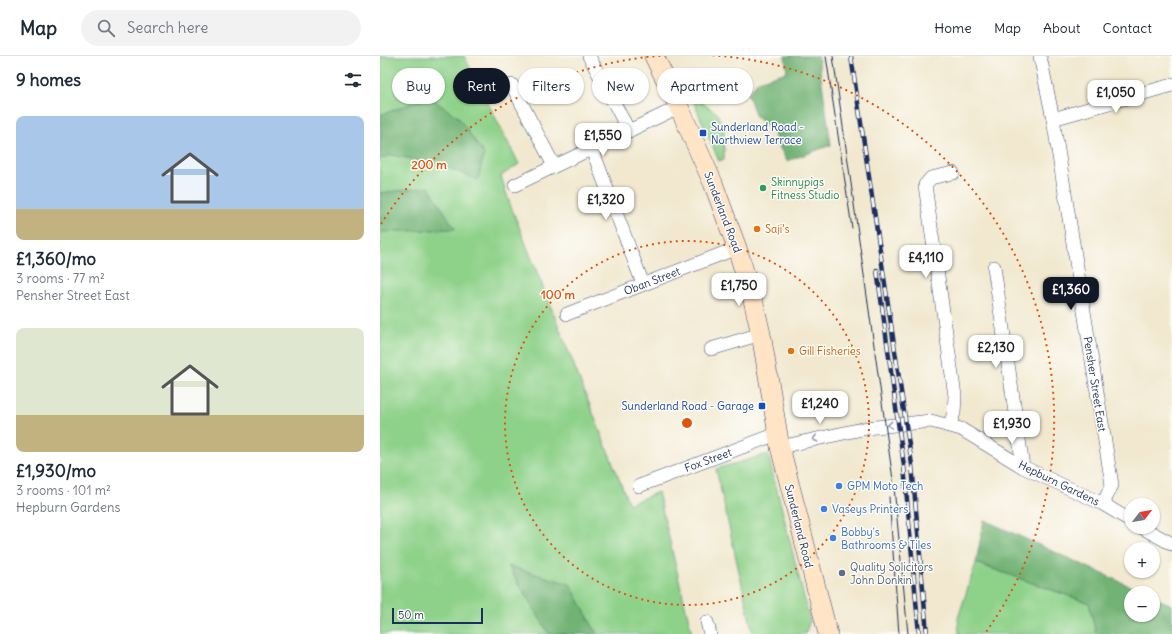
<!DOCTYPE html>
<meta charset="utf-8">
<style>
:root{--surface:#fff;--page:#f2f2f3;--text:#1f2937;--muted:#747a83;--line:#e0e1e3;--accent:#111827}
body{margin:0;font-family:Delius,sans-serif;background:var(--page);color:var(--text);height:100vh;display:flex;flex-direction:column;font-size:15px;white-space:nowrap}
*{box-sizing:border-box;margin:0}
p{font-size:13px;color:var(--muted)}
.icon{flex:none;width:22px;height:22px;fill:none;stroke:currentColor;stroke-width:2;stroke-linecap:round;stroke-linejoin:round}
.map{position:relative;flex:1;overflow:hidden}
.side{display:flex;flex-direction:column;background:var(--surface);width:380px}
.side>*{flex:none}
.guide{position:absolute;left:12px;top:12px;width:380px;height:36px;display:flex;gap:8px}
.needle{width:26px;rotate:59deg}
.tools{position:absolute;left:744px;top:442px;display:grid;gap:8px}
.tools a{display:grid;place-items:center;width:36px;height:36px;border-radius:50%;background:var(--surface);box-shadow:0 1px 3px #0004;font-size:20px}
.scale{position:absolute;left:12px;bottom:10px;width:91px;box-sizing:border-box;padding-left:4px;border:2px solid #1b2f5e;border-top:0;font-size:11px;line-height:14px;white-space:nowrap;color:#1b2f5e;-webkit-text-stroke:3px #fdfcf7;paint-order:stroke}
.price{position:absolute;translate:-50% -34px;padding:0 9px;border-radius:8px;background:#fff;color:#222;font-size:13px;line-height:26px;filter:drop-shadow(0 1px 2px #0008)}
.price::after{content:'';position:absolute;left:50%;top:24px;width:12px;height:9px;margin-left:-6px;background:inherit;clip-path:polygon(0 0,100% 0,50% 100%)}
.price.current{background:var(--accent);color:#fff}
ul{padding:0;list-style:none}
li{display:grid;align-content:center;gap:8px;height:212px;padding:0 16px}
li span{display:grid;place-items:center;height:124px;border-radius:8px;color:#555}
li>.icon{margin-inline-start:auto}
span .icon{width:72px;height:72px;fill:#fffc;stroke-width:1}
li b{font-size:17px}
h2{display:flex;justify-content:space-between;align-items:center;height:48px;padding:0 16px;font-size:17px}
.chip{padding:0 14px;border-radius:18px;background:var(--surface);box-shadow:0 1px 3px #0004;font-size:14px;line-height:36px}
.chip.current{background:var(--accent);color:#fff}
header{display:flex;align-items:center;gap:24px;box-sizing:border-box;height:56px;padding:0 20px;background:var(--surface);border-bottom:1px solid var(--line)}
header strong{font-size:19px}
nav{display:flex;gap:22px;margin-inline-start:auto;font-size:14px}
.search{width:280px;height:36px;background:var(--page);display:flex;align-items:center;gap:10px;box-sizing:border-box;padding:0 14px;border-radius:22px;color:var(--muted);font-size:15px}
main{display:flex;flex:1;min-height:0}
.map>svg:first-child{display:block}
.green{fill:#8ed189;stroke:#548074}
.forest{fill:#72b375;stroke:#46716a}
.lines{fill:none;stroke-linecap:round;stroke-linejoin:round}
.minor-casing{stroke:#3b4b6f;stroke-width:14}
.secondary-casing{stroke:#3b4b6f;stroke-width:20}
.minor{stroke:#fff;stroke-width:13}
.secondary{stroke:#ffe4c6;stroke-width:19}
.tram{stroke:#1b2f5e;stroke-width:1}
.rail-casing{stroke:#1b2f5e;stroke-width:4.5}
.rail{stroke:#fdfcf7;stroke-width:3;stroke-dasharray:9;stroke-linecap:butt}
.oneway{stroke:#8d97ae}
.ring{fill:none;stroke:#de5710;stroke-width:2;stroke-dasharray:2 4}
.transit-dot{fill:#1a4fb4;stroke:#fdfcf7;stroke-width:1.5}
.leisure-dot{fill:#2e9e5b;stroke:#fdfcf7;stroke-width:1.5}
.food-dot{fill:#e8710a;stroke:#fdfcf7;stroke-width:1.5}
.shop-dot{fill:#3f7fe0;stroke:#fdfcf7;stroke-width:1.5}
.service-dot{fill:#5c6f8a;stroke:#fdfcf7;stroke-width:1.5}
.labels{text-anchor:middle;stroke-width:3;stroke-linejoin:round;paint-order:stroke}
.transit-label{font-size:11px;fill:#164399;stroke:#fdfcf7;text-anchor:start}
.leisure-label{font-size:11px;fill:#27864d;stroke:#fdfcf7;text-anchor:start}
.street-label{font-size:11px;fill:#1b2f5e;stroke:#fdfcf7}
.food-label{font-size:11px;fill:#c56008;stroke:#fdfcf7;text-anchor:start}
.shop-label{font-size:11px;fill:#366cbe;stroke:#fdfcf7;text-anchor:start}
.service-label{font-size:11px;fill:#4e5e75;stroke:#fdfcf7;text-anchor:start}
.centre{fill:#de5710;stroke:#fdfcf7;stroke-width:2}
.ring-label{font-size:12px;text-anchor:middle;font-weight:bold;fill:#de5710;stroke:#fdfcf7;stroke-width:3;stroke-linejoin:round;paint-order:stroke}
</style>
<header>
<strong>Map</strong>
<div class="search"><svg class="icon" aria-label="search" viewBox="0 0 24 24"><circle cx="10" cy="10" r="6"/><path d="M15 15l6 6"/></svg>Search here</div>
<nav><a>Home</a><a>Map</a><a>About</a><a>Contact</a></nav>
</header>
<main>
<section class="side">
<h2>9 homes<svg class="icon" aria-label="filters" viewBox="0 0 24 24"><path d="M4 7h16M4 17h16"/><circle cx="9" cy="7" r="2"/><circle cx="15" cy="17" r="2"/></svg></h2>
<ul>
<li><span style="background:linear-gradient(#a9c7e8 75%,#c2b280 0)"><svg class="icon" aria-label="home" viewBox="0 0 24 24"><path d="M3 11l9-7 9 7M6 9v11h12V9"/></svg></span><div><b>£1,360/mo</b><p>3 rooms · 77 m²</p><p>Pensher Street East</p></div></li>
<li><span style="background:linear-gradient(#dfe7d0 70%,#c2b280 0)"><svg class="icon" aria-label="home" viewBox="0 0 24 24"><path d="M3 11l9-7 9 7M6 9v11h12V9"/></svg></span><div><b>£1,930/mo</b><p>3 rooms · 101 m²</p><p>Hepburn Gardens</p></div></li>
</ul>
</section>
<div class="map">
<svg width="792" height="578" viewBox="0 0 792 578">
<rect width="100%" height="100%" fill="#fdfcf7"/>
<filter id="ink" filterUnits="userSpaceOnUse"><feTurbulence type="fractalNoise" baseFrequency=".025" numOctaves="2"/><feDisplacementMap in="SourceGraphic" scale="8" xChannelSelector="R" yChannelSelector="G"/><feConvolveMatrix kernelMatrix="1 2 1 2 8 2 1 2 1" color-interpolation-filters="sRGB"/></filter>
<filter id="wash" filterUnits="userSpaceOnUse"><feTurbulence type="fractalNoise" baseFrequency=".012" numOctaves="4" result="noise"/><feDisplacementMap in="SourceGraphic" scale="16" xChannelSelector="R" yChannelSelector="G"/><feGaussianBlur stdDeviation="0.9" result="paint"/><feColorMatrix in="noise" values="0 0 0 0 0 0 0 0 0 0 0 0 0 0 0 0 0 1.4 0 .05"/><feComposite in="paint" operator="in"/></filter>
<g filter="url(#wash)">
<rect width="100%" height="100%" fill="#f1e8cf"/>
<g class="green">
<path d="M0 0H84L139 108 121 120 128 143 249 448 278 436 312 578H0Z"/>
<path d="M311 40 337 57 344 74V103L339 105Z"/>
<path d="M388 398 430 565 425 578H373L336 413Z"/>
<path d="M596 507 709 547 716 578H579L578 562Z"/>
</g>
<g class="forest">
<path d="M405 0H438L451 89 407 105 396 85 393 73 376 61 368 38 378 25 407 16Z"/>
<path d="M49 41 78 61 104 98 98 124 61 109 12 99 0 103V59Z"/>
<path d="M49 131 75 173 0 176V137Z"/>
<path d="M604 464 765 537H751V559H773V541L792 549V578H716L709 547 596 507Z"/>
<path d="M128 510 190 528 217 578H169Z"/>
</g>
</g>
<g filter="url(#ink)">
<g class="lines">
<defs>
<g id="minor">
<path d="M209 0 249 75"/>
<path d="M660 0 673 63 732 429 723 448"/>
<path d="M132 29 174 110"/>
<path d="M673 63 792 29"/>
<path d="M212 93 263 228"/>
<path d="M135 129 299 51"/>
<path d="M614 211 643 411"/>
<path d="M187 258 357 192"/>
<path d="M331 293 381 278"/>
<path d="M569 370 574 357 575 340 545 129 551 122 573 117"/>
<path d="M400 391 487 372 551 365 581 373 643 411 723 448 751 465"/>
<path d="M259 430 397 378"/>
<path d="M761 471 792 488"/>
<path d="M327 566 330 578"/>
</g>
<path id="secondary" d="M274 0 299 51 333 127 357 192 373 244 381 278 400 391 448 578"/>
</defs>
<use href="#minor" class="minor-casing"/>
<use href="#secondary" class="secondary-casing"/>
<use href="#minor" class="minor"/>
<use href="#secondary" class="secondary"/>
<g class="tram">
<path d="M446 0 472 172"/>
<path d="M453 0 514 431 528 578"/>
<path d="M509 441 519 578"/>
</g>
<defs>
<g id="rail">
<path d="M471 0 532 409 547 578"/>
<path d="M497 214 524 410 539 578"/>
</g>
</defs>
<use href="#rail" class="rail-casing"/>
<use href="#rail" class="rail"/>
</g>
<defs><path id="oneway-chevron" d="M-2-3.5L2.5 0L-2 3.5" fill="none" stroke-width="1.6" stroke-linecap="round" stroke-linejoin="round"/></defs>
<g class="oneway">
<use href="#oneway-chevron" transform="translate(510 369) rotate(174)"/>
<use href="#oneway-chevron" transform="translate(435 383) rotate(167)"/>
</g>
</g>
<g class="ring">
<circle cx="307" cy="367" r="182"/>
<path d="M1 168A365 365 0 1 1 606 576"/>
</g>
<g class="transit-dot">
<rect x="319" y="73" width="8" height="8" rx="2"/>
<rect x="378" y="346" width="8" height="8" rx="2"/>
</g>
<circle class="leisure-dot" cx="383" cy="132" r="4"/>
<g class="food-dot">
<circle cx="377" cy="173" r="4"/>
<circle cx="411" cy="295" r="4"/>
</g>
<g class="shop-dot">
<circle cx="459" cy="430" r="4"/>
<circle cx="444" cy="453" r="4"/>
<circle cx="453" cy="482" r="4"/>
</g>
<circle class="service-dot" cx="462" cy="517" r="4"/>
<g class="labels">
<g class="transit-label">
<text x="331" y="75">Sunderland Road -<tspan x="331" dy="13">Northview Terrace</tspan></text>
<text x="374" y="354" text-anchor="end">Sunderland Road - Garage</text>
</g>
<g class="leisure-label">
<text x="391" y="130">Skinnypigs<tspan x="391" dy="13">Fitness Studio</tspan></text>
</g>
<g class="street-label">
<text transform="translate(343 156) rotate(69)" y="4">Sunderland Road</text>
<text transform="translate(272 225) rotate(-21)" y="4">Oban Street</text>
<text transform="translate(715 328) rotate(81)" y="4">Pensher Street East</text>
<text transform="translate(328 404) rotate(-20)" y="4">Fox Street</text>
<text transform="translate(679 427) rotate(26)" y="4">Hepburn Gardens</text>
<text transform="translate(419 470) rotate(76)" y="4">Sunderland Road</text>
</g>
<g class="food-label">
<text x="385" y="177">Saji’s</text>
<text x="419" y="299">Gill Fisheries</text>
</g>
<g class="shop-label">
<text x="467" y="434">GPM Moto Tech</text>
<text x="452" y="457">Vaseys Printers</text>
<text x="461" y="480">Bobby's<tspan x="461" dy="13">Bathrooms &amp; Tiles</tspan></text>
</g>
<g class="service-label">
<text x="470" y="515">Quality Solicitors<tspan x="470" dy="13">John Donkin</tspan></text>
</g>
</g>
<circle cx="307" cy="367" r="6" class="centre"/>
<g class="ring-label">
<text x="49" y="113">200 m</text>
<text x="178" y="243">100 m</text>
</g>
</svg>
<div class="tools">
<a><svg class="needle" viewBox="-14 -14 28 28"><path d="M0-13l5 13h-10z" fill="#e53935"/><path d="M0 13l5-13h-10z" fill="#747a83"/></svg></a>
<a>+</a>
<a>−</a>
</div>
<div class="scale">50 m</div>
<b class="price" style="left:736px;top:58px">£1,050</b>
<b class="price" style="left:223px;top:101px">£1,550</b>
<b class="price" style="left:226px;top:165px">£1,320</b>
<b class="price" style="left:546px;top:223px">£4,110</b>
<b class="price" style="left:359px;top:251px">£1,750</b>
<b class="price current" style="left:691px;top:255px">£1,360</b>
<b class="price" style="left:616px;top:313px">£2,130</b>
<b class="price" style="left:440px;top:369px">£1,240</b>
<b class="price" style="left:632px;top:389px">£1,930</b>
<div class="guide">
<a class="chip">Buy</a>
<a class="chip current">Rent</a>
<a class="chip">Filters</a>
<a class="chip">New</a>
<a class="chip">Apartment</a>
</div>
</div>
</main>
